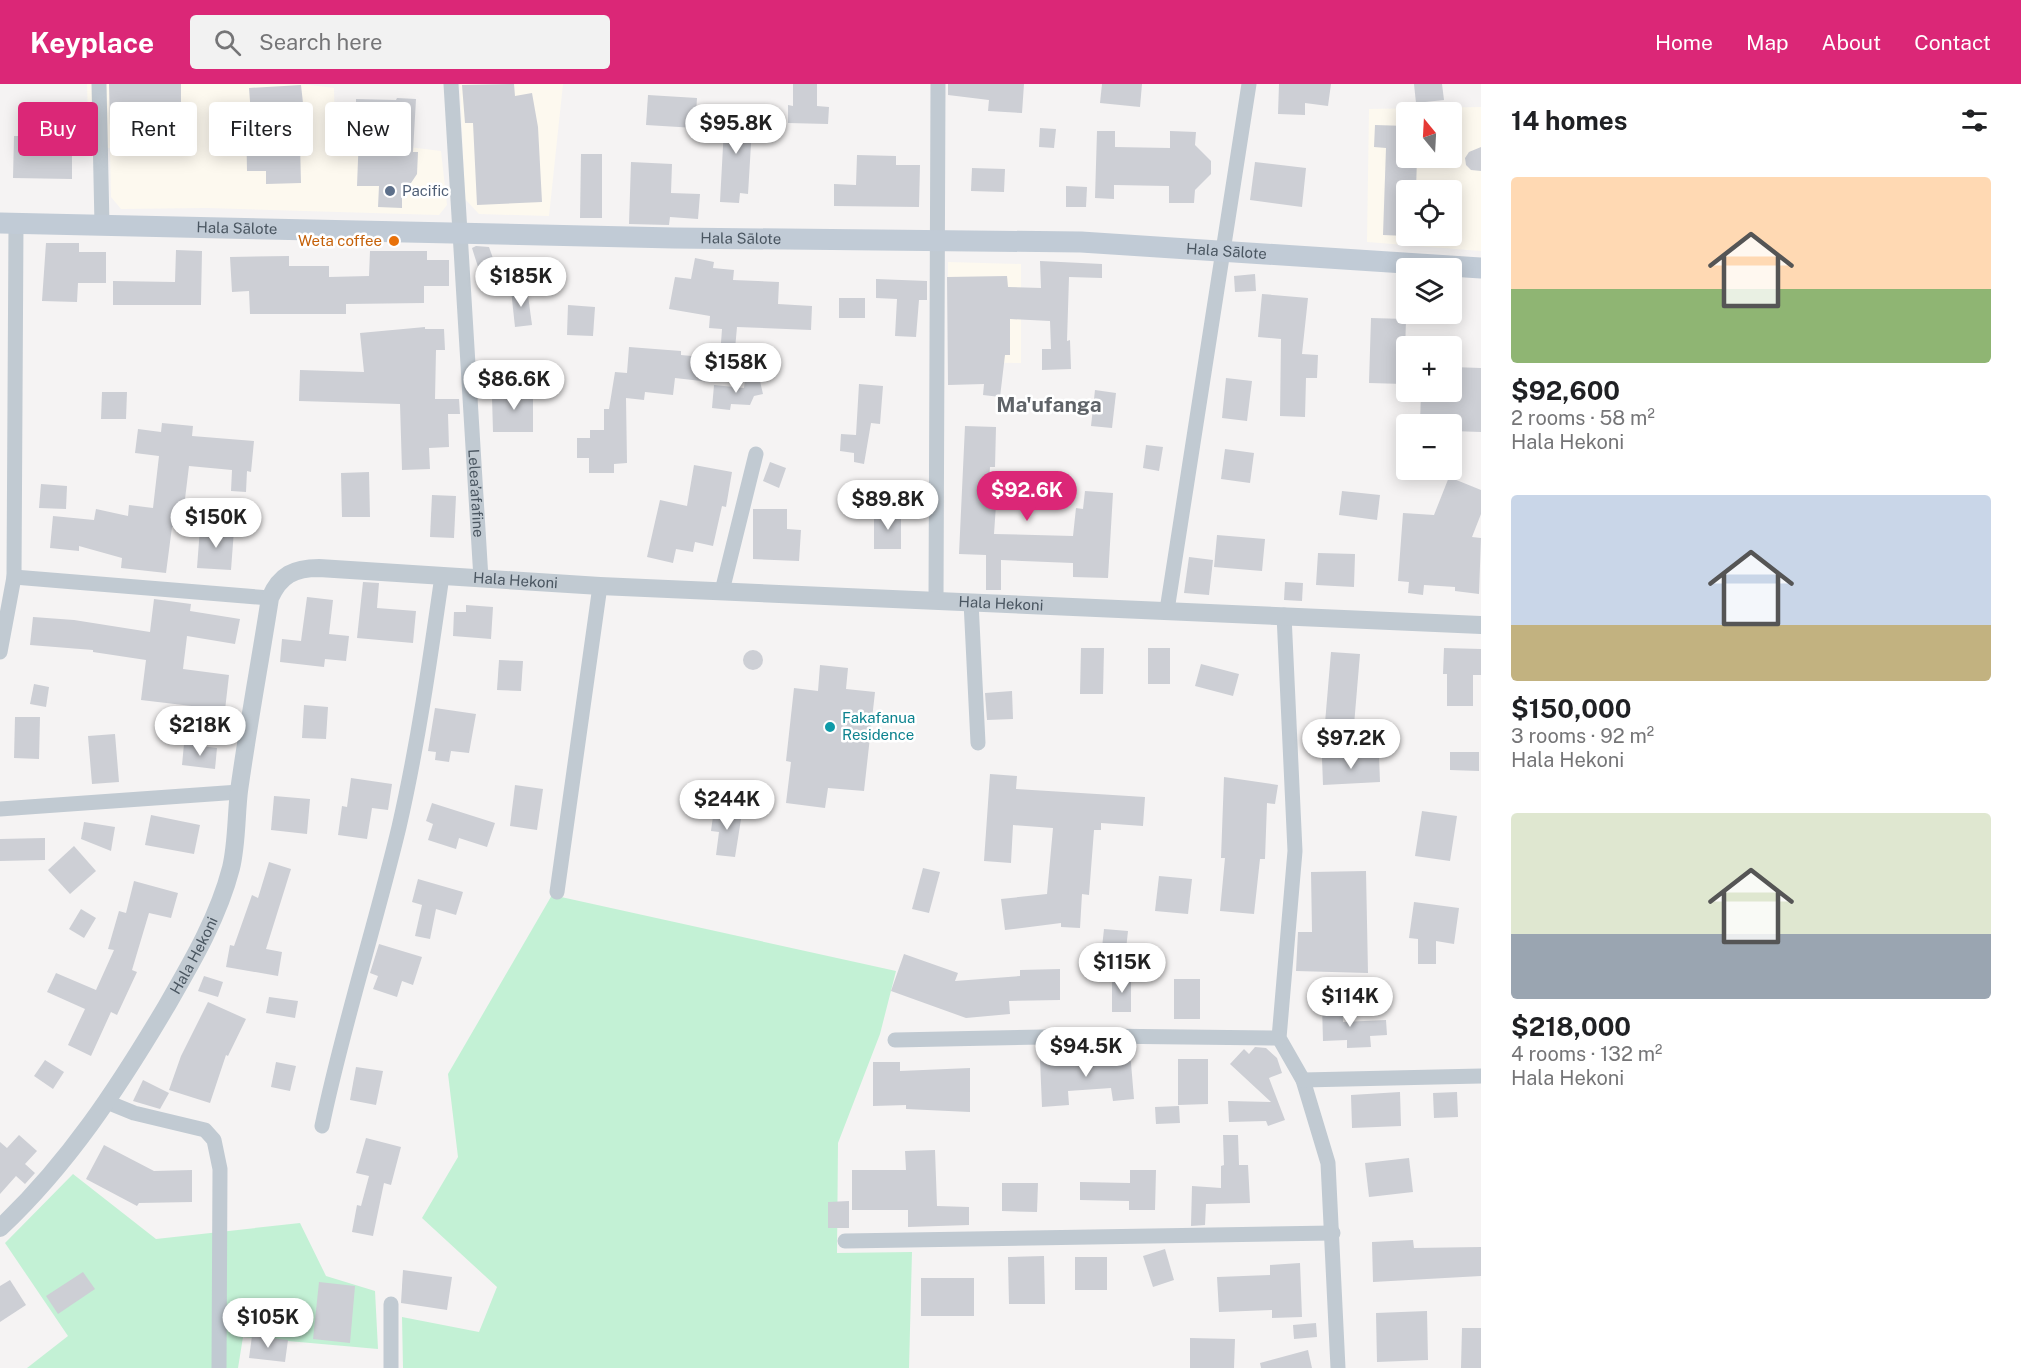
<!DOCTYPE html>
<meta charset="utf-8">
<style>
:root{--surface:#fff;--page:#f2f2f2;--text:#202124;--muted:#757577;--accent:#db2777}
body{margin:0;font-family:"Public Sans",sans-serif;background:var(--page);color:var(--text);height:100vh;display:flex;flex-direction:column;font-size:22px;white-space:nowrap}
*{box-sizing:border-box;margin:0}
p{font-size:20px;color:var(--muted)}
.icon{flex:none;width:33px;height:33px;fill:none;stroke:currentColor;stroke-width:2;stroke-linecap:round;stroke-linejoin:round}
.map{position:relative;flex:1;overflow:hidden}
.sheet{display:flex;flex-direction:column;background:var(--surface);width:540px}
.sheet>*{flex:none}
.guide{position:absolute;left:18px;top:18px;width:570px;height:54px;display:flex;gap:12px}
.needle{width:39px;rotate:342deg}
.tools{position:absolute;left:1396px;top:18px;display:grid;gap:12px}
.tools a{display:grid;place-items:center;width:66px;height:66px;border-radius:6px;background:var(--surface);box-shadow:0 3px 15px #0003;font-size:30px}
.price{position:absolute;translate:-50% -51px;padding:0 14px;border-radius:21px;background:#fff;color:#222;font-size:20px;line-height:39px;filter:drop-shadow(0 2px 3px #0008)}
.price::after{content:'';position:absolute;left:50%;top:36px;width:18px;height:14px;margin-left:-9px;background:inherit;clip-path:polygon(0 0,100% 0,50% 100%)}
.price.current{background:var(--accent);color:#fff}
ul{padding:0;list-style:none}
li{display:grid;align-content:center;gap:12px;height:318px;padding:0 30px}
li span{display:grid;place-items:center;height:186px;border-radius:6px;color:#555}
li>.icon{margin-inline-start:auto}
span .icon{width:108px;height:108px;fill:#fffc;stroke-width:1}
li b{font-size:26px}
h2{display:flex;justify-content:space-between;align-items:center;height:72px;padding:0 30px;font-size:26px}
.pill{padding:0 21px;border-radius:6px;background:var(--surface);box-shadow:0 3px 15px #0003;font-size:21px;line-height:54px}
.pill.current{background:var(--accent);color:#fff}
header{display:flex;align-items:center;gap:36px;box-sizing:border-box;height:84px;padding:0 30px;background:var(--accent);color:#fff}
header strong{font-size:28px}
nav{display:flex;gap:33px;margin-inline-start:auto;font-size:21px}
.search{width:420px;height:54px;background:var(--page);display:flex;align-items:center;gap:15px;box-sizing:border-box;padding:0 21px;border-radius:6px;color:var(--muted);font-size:22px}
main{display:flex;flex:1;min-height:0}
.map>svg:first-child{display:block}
.commercial{fill:#fdf9ef;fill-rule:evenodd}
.green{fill:#c3f1d5}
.building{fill:#cdcfd5}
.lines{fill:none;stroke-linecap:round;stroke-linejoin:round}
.minor{stroke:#c1cad2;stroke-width:15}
.tertiary{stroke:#c1cad2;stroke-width:18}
.secondary{stroke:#c1cbd6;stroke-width:21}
.service-dot{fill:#5c6f8a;stroke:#fff;stroke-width:2}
.food-dot{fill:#e8710a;stroke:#fff;stroke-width:2}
.culture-dot{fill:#0f9aa8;stroke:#fff;stroke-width:2}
.labels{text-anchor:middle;stroke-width:5;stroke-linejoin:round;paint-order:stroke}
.service-label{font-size:15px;fill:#4e5e75;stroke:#fff;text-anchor:start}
.street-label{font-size:15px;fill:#4a5661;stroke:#fff}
.food-label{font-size:15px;fill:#c56008;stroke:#fff;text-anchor:end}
.culture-label{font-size:15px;fill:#0d838f;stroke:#fff;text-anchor:start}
.district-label{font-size:21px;font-weight:bold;fill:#5f6368;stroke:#fff}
</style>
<header>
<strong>Keyplace</strong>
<div class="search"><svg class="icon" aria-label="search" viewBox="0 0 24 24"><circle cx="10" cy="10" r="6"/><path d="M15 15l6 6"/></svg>Search here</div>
<nav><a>Home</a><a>Map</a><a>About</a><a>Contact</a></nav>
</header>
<main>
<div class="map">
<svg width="1481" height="1284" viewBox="0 0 1481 1284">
<rect width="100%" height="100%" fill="#f5f3f3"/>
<g class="commercial">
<path d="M87 0H302L334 4 335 54 441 67 447 121 439 131 207 124 121 125 111 113 110 64 89 65Z"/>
<path d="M460 0H563L549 132 479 130 465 115Z"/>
<path d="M1481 23V167L1367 158 1369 25ZM1407 28H1452V74H1407ZM1407 106H1452V152H1407Z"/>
<path d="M948 178 1021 180V279L948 278Z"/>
</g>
<g class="green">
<path d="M552 811 896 887 880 950 838 1059 837 1169 912 1168 909 1284H403L402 1233 479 1248 497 1203 422 1134 458 1073 448 990Z"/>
<path d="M73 1090 156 1155 300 1139 326 1192 375 1207 378 1265 243 1253 238 1284H27L68 1252 5 1159Z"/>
</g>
<g class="building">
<path d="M109 0H181V24H167V50L113 52V43H110Z"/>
<path d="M514 0 515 12 532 9 538 43 542 118 477 121 473 39H465L462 1Z"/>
<path d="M793 0H817V22L829 23 828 40 788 39V21L793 22Z"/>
<path d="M948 0H1024L1022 29 988 27 989 16 948 11Z"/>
<path d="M1102 0H1142L1140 23 1100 19Z"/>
<path d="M1279 0H1331L1328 22 1305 19V31L1278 30Z"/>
<path d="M1414 0H1442L1444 16 1416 19Z"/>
<path d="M301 1 303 19H299L301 99 266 100V87H247L246 32 251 31 249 4Z"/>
<path d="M648 11 697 14 695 44 646 41Z"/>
<path d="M397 14 416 15 413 68H418L417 90 411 99 402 105V124L378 123 379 102H357L359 50H356V15L396 16Z"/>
<path d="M725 25 753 27 748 110 740 109 739 119 720 118Z"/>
<path d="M26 26H46V54H72V95L13 94 14 52H26Z"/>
<path d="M1375 41 1407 42V74H1417L1416 106H1407V152L1383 151 1386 64 1374 63Z"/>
<path d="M1040 44 1056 45 1054 64 1039 63Z"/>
<path d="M1097 47H1115V63L1170 64V47L1196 48 1195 61 1211 77V90L1195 106 1194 119H1169V102L1114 101V115L1095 114Z"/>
<path d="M1481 63V87L1471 86 1466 81 1465 74 1469 68Z"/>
<path d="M581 70H602V134H580Z"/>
<path d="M857 71 896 72V81H920L919 123 834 122V100L856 101Z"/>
<path d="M631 78 672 80 671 109 700 110 698 135 670 133 669 141 629 140Z"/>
<path d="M1255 78 1306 84 1302 123 1250 116Z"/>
<path d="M972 84 1005 85 1004 108 971 107Z"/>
<path d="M1066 102 1087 103 1086 123H1066Z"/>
<path d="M46 159H79V168H106V199H78L77 218 42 217Z"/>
<path d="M476 162 489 163 494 177 478 183 472 164Z"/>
<path d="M176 166 202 167 201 221H113V197L175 198Z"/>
<path d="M370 167H427V176H449V202H424V219L346 220V230H250L249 207 232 208 230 173 289 172V182H329V193L369 192Z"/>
<path d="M695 174 714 178 713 184 734 186 733 196 779 198 778 220 812 222 811 246 737 243 733 287 719 286 722 245 709 244 710 232 669 225 675 193 691 195Z"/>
<path d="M1040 177 1102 180V194L1069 193 1067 257 1070 256 1071 285 1042 286V265H1051L1050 237 1010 235V271H1005L1000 313 983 311 984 300 948 301 947 193 1007 192 1008 203 1041 204Z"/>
<path d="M1255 190 1256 207 1235 208 1234 192Z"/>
<path d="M876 195 927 197V216H919L916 253 895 252 897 215 876 214Z"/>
<path d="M527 204 532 241 515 243 511 206Z"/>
<path d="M1262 210 1308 214 1302 270 1318 271 1317 294H1306L1305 333 1280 332 1281 255 1258 253Z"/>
<rect x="839" y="214" width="26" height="20"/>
<path d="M568 221 595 223 593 252 567 251Z"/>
<path d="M1371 234 1406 235 1404 300 1369 299Z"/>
<path d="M425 243V245H444L445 266H436L435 315H459L460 330H448L449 363 429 364 430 385 402 386 400 320 299 317 300 286 364 288 360 249Z"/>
<path d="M629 263 681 267V271L713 274 710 298 675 294 673 311 645 308 644 316 626 314 627 379 614 380V389H589V374H577V354H590V346H604V325H609L615 288 627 289Z"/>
<path d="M1452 283 1481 284V348L1452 347V340H1420L1421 308H1452Z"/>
<path d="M759 293 763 310 754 312 750 321 731 320 730 326 712 324 714 301 744 304 745 296Z"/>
<path d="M1226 294 1252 297 1247 337 1222 334Z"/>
<path d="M859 300 883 302 880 340 871 339 864 380 854 378V369L840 367 841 350 856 351Z"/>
<path d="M503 303H533V348H493L492 313H503Z"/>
<path d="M1095 306 1116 309 1112 344 1091 342Z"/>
<path d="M102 308H127L126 335H101Z"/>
<path d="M162 339 193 342 192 352 254 357 251 388 247 387 246 408 231 407 232 386 189 382 185 415 196 416 194 445 172 443 166 489 121 484 122 474 79 462V467L50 464 53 432 94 436 96 425 128 432 129 421 153 424 159 372 135 369 138 345 161 348Z"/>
<path d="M965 342 996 343 995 383H990L987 421H996L994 450 1073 452 1076 424 1083 425 1085 407 1113 409 1108 494 1073 493V479L1001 476V506H986V471L959 470Z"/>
<path d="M1146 361 1163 363 1159 387 1143 384Z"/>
<path d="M1225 365 1254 369 1250 399 1221 395Z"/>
<path d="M770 378 786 384 779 404 763 397Z"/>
<path d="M694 381 732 388 726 423 722 422 713 462 695 458 693 468 676 465 673 479 647 473 660 416 687 422Z"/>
<path d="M369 388 370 433H342L341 389Z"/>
<path d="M1449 393 1481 406V430L1472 453 1481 454 1479 510 1455 507V503L1424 501 1423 511 1408 509 1409 498 1398 497 1403 429 1434 431Z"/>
<path d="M41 400 67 402 66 425 39 424Z"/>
<path d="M1342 407 1380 411 1377 436 1339 431Z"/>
<path d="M432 411 456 412 454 454 430 453Z"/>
<path d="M753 425H787V445L801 446 799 477 753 475Z"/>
<rect x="874" y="429" width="27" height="36"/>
<path d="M200 444 234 446 231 486 197 484Z"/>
<path d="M1217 451 1265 455 1262 487 1214 483Z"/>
<path d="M1318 469 1355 470 1354 503 1316 501Z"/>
<path d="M1189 473 1213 476 1209 511 1184 509Z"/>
<path d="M363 498 379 499 377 524 416 527 413 559 357 554Z"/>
<path d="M1285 498 1303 499 1302 517 1284 516Z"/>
<path d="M307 513 333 516 329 550 349 552 346 577 325 575 324 583 280 578 282 555 301 557Z"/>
<path d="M154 515 191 520 190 527 240 535 235 560 187 552 183 585 229 591 225 626 141 616 146 576 93 568V566L30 561 33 533 74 536 150 548Z"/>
<path d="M466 521 493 523 491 555 453 552 454 528H466Z"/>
<path d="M1081 564H1104L1103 610H1080Z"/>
<rect x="1148" y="564" width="22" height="36"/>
<path d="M1444 564 1481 565V591H1473V622H1447V590H1443Z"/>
<circle cx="753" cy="576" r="10"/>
<path d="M1331 568 1360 570 1354 641 1325 639Z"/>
<path d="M499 576 523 577 521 607 497 606Z"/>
<path d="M1201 580 1239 590 1233 612 1195 602Z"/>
<path d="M820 581 848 584 846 605 875 608 864 707 828 704 825 724 786 719 791 678 786 677 794 604 818 607Z"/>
<path d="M34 600 49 603 46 623 30 620Z"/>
<path d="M1012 607 1013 635 987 636 985 609Z"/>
<path d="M304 621 328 623 326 655 302 654Z"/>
<path d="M435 624 476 630 469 669 451 667 449 678 435 676 436 668 428 667Z"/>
<path d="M15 633H40L39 675 14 674Z"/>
<path d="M115 650 119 698 92 700 88 652Z"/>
<path d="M184 660 217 664 215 685 182 681Z"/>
<path d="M1450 668H1479V687L1450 686Z"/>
<path d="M1379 671 1380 698 1323 701 1322 674Z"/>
<path d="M990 690 1017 692 1016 705 1145 713 1143 742 1101 739V746H1094L1089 811 1082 810 1080 844 1061 843V839L1005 846 1001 815 1047 810 1053 744 1013 741 1011 779 984 777Z"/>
<path d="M1224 693 1278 701 1275 720 1267 719 1265 775H1260L1254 830 1220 827 1225 774H1221Z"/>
<path d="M351 694 392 700 388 726 372 724 367 755 338 751 342 722 347 723Z"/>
<path d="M515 701 543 705 537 746 510 742Z"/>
<path d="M274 712 310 715 307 750 271 746Z"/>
<path d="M432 719 495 739 487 763 459 754 456 765 428 756 433 740 426 737Z"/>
<path d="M714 725 742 729 735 773 716 771 719 748 711 747Z"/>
<path d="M1422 727 1457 732 1450 777 1415 772Z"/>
<path d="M151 731 200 741 194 770 145 761Z"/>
<path d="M84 738 115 743 111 767 81 755Z"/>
<path d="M45 754V776L0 777V755Z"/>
<path d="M74 762 96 787 70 810 48 786Z"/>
<path d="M269 778 291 785 266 865 282 868 278 892 226 883 230 861 234 862 252 811 258 814Z"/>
<path d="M923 784 940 788 929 829 912 825Z"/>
<path d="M1366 787 1368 889 1296 887 1298 848H1312L1311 788Z"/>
<path d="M1159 792 1192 795 1188 830 1155 827Z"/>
<path d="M418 795 463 808 456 831 436 825 430 855 415 852 422 821 412 818Z"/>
<path d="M134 797 178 809 171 834 149 829 132 886 137 888 117 931 111 928 91 972 68 961 85 925 47 908 56 889 96 906 114 866 108 865 119 827 126 829Z"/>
<path d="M1414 818 1459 824 1454 860 1436 857V880H1418V855L1409 854Z"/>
<path d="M81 825 96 834 84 854 69 845Z"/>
<path d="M1104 845 1128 847 1124 884 1100 882Z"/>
<path d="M379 860 422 873 413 901 402 897 397 913 373 905 378 892 370 889Z"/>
<path d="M904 870 958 889 955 897 1020 892V886L1060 885V916L1009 917 1010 930 966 934 891 907Z"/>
<path d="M1131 891V928H1112V892Z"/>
<path d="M204 892 223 898 218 913 198 907Z"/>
<rect x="1174" y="895" width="26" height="40"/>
<path d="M269 913 298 917 295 934 266 929Z"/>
<path d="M208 918 246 935 228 972 226 971 210 1019 169 1006 181 972Z"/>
<path d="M1342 920 1343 938 1386 936 1387 951 1370 952 1371 963 1347 964V956L1323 957 1322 921Z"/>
<path d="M1255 963 1266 964 1277 974 1282 989 1269 994 1285 1036 1268 1042 1266 1037 1229 1038 1228 1017 1271 1018 1230 980 1244 965 1249 970Z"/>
<path d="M1130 967 1134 1015 1113 1017 1111 1004 1068 1007 1069 1021 1042 1023 1040 975 1066 973 1067 979 1108 976V969Z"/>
<path d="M1178 975H1208V1020L1178 1021Z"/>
<path d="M45 976 64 988 53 1005 34 992Z"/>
<path d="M276 978 296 982 290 1007 271 1003Z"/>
<path d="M873 978H900V987L970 984V1028L906 1025V1021L873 1022Z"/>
<path d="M356 983 383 987 376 1021 350 1016Z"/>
<path d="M143 996 169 1009 160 1025 133 1017Z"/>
<path d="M1400 1008 1401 1042 1352 1044 1351 1011Z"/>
<path d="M1457 1008 1458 1033 1434 1034 1433 1009Z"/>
<path d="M1179 1022 1180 1039 1156 1040 1155 1023Z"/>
<path d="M19 1051 37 1067 25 1080 35 1089 25 1100 16 1092 0 1110V1058L7 1064Z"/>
<path d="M1223 1051H1238L1239 1081H1248L1250 1119 1206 1120 1205 1141 1191 1142 1192 1102 1221 1104V1082L1224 1081Z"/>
<path d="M366 1054 401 1063 391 1101 384 1099 373 1152 352 1148 357 1121 361 1122 369 1092 356 1089Z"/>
<path d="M104 1061 154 1087 192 1086V1118L139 1119 137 1122 86 1095Z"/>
<path d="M935 1066 937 1122 969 1123V1141L908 1143V1126H852V1086H906L905 1067Z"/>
<path d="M1409 1074 1413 1108 1369 1113 1365 1079Z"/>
<path d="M1130 1086H1156L1155 1126H1129V1117L1080 1116V1098L1130 1099Z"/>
<path d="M1002 1099H1038L1037 1128 1002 1127Z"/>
<path d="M849 1117V1144H828V1118Z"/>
<path d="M1413 1156 1414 1164 1481 1163V1192L1373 1198 1372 1158Z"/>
<path d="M1165 1165 1174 1196 1153 1203 1143 1172Z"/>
<path d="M1044 1172 1045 1220H1009L1008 1173Z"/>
<rect x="1075" y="1173" width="32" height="33"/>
<path d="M1300 1179 1302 1233 1272 1234V1226L1219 1228 1217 1193 1270 1191V1181Z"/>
<path d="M403 1186 452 1193 447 1226 401 1219Z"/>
<path d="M83 1188 95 1205 58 1230 46 1212Z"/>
<rect x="921" y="1194" width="53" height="38"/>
<path d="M10 1196 26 1221 0 1238V1202Z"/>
<path d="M319 1198 355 1202 350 1259 313 1255Z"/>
<path d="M1427 1227 1428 1276 1377 1278 1376 1229Z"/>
<path d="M1316 1239 1317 1253 1294 1255 1293 1241Z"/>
<path d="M1462 1244H1481V1284H1461Z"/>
<path d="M252 1252 288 1256 285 1278 249 1274Z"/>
<path d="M1190 1254 1235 1255 1234 1284H1190Z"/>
<path d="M1308 1266 1312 1284H1261L1260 1279Z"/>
</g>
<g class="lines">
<g class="minor">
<path d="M99 0 102 141"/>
<path id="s1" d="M451 0 481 495"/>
<path d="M14 493 270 514"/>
<path d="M722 507 756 370"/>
<path d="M936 516 938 0"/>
<path d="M971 518 978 659"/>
<path d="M1167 526 1249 0"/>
<path d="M1284 531 1295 767 1279 954 1303 996 1328 1079 1338 1284"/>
<path d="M0 568 14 493 16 140"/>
<path d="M0 725 239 708"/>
<path d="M557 808 600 502"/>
<path d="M895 956 1098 952 1279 954"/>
<path d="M1303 996 1481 992"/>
<path d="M107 1018 134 1029 205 1046 214 1056 220 1085 219 1284"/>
<path d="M322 1042C343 941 375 843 399 743 418 660 430 576 442 492"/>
<path d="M845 1157 1333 1149"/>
<path d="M391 1284V1220"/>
</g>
<path class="tertiary" id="s2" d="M0 1144C68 1080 118 1004 166 923 192 878 218 834 231 784 237 759 236 732 239 707 248 642 260 578 270 514 280 491 294 484 319 484L600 502 1481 541"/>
<path class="secondary" id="s3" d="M0 139 674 154 1081 158 1481 184"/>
</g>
<circle class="service-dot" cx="390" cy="107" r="6"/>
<circle class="food-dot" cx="394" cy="157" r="6"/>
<circle class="culture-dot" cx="830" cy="643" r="6"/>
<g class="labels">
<g class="service-label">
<text x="402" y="112">Pacific</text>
</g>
<g class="street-label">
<text dy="5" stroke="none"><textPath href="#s3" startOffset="237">Hala Sālote</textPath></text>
<text dy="5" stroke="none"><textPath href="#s3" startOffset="741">Hala Sālote</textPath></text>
<text dy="5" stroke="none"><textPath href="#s3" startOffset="1227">Hala Sālote</textPath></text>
<text dy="5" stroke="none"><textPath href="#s1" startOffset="410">Lelea’afafine</textPath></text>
<text dy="5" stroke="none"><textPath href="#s2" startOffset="963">Hala Hekoni</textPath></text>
<text dy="5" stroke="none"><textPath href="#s2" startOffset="1449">Hala Hekoni</textPath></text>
<text dy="5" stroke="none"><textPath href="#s2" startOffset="336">Hala Hekoni</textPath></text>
</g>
<g class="food-label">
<text x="382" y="162">Weta coffee</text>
</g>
<g class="culture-label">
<text x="842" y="639">Fakafanua<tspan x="842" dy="17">Residence</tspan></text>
</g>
<g class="district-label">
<text x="1049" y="328">Ma'ufanga</text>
</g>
</g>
</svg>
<div class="tools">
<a><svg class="needle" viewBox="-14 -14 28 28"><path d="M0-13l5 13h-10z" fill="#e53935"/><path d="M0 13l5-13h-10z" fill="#757577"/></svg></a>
<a><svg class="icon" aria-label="locate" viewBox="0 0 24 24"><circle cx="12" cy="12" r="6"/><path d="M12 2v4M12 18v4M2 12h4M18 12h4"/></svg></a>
<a><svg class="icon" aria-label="layers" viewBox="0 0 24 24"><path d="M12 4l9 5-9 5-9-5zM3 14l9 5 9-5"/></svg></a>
<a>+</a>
<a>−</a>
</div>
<b class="price" style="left:736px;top:71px">$95.8K</b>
<b class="price" style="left:521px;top:224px">$185K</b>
<b class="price" style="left:736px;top:310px">$158K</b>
<b class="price" style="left:514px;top:327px">$86.6K</b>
<b class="price current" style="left:1027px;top:438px">$92.6K</b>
<b class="price" style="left:888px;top:447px">$89.8K</b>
<b class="price" style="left:216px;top:465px">$150K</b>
<b class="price" style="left:200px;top:673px">$218K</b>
<b class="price" style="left:1351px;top:686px">$97.2K</b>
<b class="price" style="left:727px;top:747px">$244K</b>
<b class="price" style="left:1122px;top:910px">$115K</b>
<b class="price" style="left:1350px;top:944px">$114K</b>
<b class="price" style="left:1086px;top:994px">$94.5K</b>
<b class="price" style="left:268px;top:1265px">$105K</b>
<div class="guide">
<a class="pill current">Buy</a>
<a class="pill">Rent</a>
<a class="pill">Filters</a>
<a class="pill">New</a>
</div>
</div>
<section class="sheet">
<h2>14 homes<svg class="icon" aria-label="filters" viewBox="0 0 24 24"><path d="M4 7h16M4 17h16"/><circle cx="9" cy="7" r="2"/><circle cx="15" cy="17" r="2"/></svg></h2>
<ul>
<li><span style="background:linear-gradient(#ffd9b3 60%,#8fb573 0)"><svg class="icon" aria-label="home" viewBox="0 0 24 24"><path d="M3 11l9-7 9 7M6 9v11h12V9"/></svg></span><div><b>$92,600</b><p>2 rooms · 58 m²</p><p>Hala Hekoni</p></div></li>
<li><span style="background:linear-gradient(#c9d6e8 70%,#c2b280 0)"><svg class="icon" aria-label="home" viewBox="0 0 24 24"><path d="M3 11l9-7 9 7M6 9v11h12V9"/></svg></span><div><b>$150,000</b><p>3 rooms · 92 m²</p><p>Hala Hekoni</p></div></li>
<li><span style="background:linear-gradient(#dfe7d0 65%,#9aa5b1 0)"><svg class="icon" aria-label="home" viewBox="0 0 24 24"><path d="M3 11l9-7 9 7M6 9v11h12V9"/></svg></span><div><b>$218,000</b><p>4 rooms · 132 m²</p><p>Hala Hekoni</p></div></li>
</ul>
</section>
</main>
